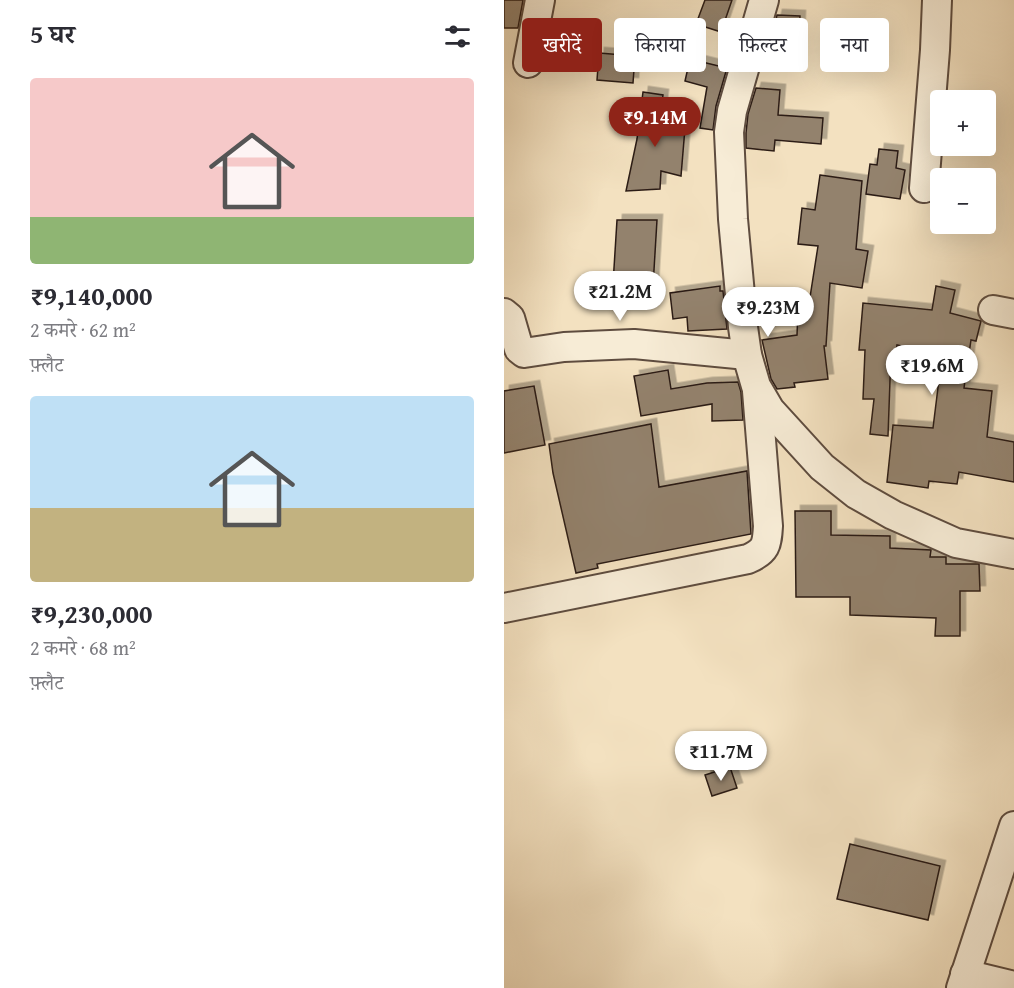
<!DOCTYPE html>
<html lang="hi">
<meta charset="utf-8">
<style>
:root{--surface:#fff;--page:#f2f2f3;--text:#2b2b33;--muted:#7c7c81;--accent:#8f2418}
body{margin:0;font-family:"Gentium Book Plus","Noto Serif Devanagari",serif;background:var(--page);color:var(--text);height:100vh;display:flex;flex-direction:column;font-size:22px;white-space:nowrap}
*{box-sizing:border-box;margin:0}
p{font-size:20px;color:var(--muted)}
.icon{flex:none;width:33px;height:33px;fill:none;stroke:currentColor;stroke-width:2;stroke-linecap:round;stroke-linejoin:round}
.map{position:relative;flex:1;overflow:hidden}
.sheet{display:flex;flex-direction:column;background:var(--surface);width:504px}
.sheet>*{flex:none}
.banner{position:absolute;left:18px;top:18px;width:402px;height:54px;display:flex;gap:12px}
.tools{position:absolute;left:426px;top:90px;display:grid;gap:12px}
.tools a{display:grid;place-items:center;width:66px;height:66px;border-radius:6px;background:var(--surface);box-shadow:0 6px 24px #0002;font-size:30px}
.price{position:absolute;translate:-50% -51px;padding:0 14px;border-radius:21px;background:#fff;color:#222;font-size:20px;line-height:39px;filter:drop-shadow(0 2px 3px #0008)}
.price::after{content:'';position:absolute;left:50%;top:36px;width:18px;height:14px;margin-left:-9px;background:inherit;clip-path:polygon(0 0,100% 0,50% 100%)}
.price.active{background:var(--accent);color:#fff}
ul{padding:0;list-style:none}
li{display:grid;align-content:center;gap:12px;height:318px;padding:0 30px}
li span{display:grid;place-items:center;height:186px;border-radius:6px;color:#555}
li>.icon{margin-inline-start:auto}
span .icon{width:108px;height:108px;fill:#fffc;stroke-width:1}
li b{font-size:26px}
h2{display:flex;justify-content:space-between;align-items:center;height:72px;padding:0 30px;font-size:26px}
.tag{padding:0 21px;border-radius:6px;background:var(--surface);box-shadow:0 6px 24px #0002;font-size:21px;line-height:54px}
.tag.active{background:var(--accent);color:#fff}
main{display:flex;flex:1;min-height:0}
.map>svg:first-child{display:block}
.building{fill:#93826d;stroke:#2c1b14;stroke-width:1.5;filter:url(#shadow)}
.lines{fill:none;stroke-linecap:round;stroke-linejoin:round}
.minor-casing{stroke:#5e4c3f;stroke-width:32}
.minor{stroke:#f7ecd6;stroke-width:28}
</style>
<main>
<section class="sheet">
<h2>5 घर<svg class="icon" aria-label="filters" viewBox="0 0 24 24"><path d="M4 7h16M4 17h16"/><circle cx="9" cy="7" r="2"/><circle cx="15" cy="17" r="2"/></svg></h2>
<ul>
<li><span style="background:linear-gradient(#f6c9c9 75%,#8fb573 0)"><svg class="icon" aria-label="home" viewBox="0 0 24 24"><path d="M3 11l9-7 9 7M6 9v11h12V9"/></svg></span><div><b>₹9,140,000</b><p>2 कमरे · 62 m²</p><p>फ़्लैट</p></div></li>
<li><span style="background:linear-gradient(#bfe0f5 60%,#c2b280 0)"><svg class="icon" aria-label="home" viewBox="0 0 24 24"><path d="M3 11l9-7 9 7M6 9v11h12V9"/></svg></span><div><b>₹9,230,000</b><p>2 कमरे · 68 m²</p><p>फ़्लैट</p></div></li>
</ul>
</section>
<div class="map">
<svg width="510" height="988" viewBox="0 0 510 988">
<defs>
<filter id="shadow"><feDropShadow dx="5.5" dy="-5.5" stdDeviation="0" flood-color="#0004"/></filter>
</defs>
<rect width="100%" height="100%" fill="#f3e1c0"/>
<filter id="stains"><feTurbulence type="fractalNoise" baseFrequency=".00333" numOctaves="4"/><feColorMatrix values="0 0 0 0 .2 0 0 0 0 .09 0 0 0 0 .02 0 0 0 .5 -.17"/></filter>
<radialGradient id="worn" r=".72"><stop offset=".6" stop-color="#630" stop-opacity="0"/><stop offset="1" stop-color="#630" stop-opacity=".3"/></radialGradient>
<g class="building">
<path d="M0 0H19L14 28H0Z"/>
<path d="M201 0H228L217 32 192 24Z"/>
<path d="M273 15 296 16 294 59 265 49Z"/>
<path d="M95 53 131 56 129 83 93 80Z"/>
<path d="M186 59 223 68 212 106 209 130 196 128 203 87 181 81Z"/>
<path d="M252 88 276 90 274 115 319 118 317 144 271 140 270 151 242 148V133L244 114Z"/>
<path d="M139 92 159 95 155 126 181 128 177 176 157 171 156 189 122 191 133 139Z"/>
<path d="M375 149 394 151 392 168 401 170 396 199 362 194 366 164 373 165Z"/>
<path d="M316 175 358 181 352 249 364 251 358 288 326 283 322 346H320L324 379 290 383 291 387 273 389 267 379 258 340 293 335 294 310H304L314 246 294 244 298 208 311 210Z"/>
<path d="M113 220H153L148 303 108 300Z"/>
<path d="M216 286V291H219L223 329 184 331 183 317 169 319 166 293Z"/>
<path d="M432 286 451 290 446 313 477 321 472 341 467 340 460 388 488 391 483 437 510 442V482L455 472 453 484 425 481 424 488 383 482 389 425 429 428 438 355 393 345 392 353H387L384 436 366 434 370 399H359L361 350H355L359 303 428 310Z"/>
<path d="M164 370 167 389 203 383 234 382 237 392 239 420 208 421V404L137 416 130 376Z"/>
<path d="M30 386 41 445 0 453V391Z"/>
<path d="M147 424 155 487 243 471 247 534 93 564 94 568 72 573 49 473 45 444Z"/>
<path d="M291 511H327V535L386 536V548L427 550 426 557H442V564H475L476 591H456V636H431L432 618 346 615V597H292Z"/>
<path d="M226 767 233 788 208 796 201 775Z"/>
<path d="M346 844 436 866 424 920 333 899Z"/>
</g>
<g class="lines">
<defs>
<g id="minor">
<path d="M260 0 228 111 225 132 229 219 239 327 243 355 252 386 266 410 318 467 352 494 389 515 452 543 510 554"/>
<path d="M24 63 36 0"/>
<path d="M420 188 431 50 433 0"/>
<path d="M489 310 510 314"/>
<path d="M0 313 6 318 15 349 20 353 60 347 130 344 243 355"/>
<path d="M0 608 244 559C262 551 263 545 264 526L253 391"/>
<path d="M461 974 510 986"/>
<path d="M457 988 510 826"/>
</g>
</defs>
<use href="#minor" class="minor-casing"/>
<use href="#minor" class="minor"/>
</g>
<rect width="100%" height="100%" filter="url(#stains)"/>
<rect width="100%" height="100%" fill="url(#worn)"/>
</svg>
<div class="tools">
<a>+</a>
<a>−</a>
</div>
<b class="price active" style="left:151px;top:148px">₹9.14M</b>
<b class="price" style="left:116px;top:322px">₹21.2M</b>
<b class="price" style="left:264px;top:338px">₹9.23M</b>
<b class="price" style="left:428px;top:396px">₹19.6M</b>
<b class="price" style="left:217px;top:782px">₹11.7M</b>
<div class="banner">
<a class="tag active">खरीदें</a>
<a class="tag">किराया</a>
<a class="tag">फ़िल्टर</a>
<a class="tag">नया</a>
</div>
</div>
</main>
